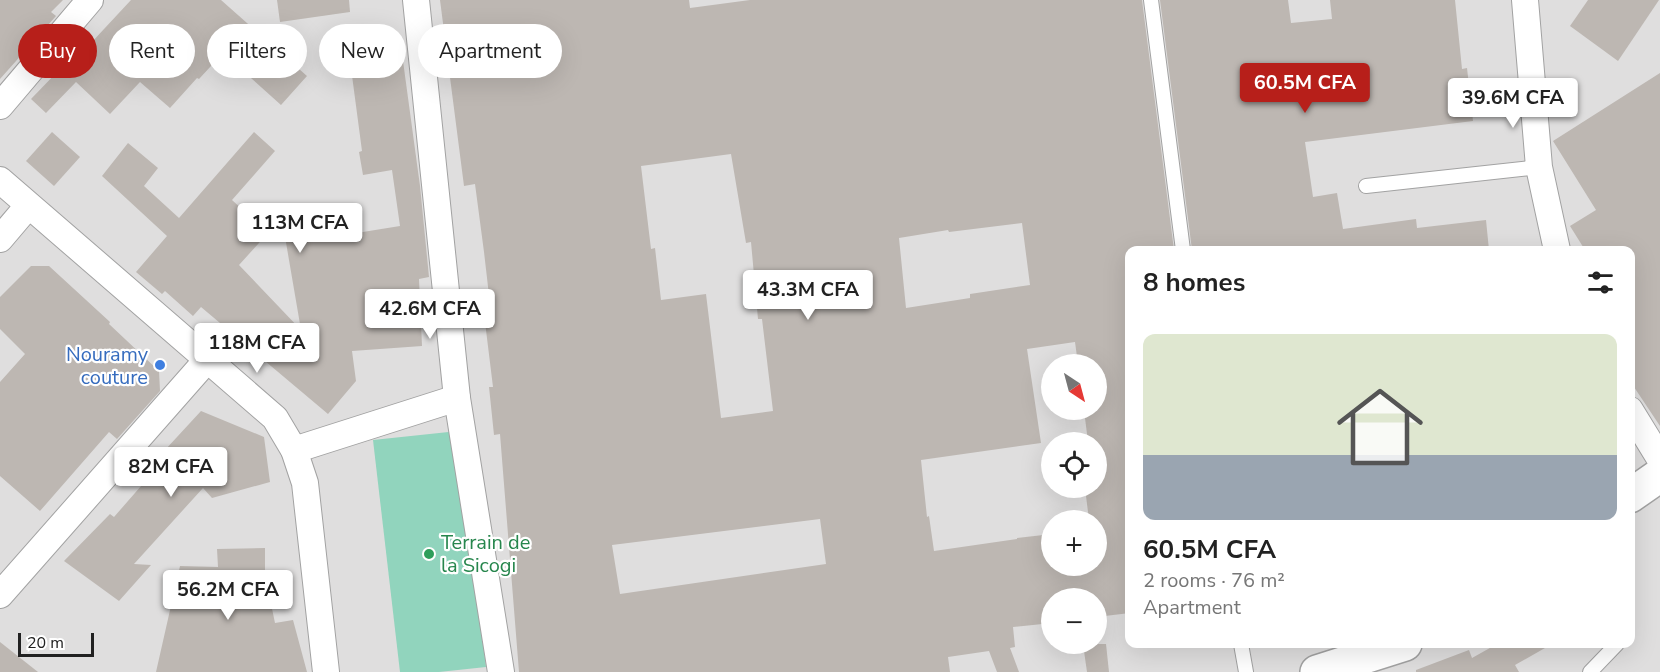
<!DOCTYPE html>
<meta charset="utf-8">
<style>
:root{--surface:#fff;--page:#f2f2f2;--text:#222;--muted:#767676;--accent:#b71f1a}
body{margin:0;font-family:"Nunito Sans",sans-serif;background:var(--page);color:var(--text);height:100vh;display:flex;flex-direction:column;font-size:22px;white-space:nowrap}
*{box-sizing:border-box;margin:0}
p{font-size:20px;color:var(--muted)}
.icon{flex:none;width:33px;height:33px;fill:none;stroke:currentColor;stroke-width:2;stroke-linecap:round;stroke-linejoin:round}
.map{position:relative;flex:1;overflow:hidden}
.details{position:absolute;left:1125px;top:246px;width:510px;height:402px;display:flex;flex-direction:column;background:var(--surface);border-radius:12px;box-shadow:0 6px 24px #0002}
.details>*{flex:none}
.banner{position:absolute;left:18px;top:24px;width:570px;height:54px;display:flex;gap:12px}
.needle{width:39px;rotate:144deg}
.controls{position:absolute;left:1041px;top:354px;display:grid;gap:12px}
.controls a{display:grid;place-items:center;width:66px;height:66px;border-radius:50%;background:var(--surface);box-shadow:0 6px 24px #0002;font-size:30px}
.scale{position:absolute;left:18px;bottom:15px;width:76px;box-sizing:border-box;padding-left:6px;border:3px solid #212121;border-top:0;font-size:16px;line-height:21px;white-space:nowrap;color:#212121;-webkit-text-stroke:4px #fff;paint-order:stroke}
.price{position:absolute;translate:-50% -51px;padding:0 14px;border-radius:6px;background:#fff;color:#222;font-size:20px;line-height:39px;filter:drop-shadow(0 2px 3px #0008)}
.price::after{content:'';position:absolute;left:50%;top:36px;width:18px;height:14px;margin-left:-9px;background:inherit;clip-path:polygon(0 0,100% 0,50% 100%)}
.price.selected{background:var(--accent);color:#fff}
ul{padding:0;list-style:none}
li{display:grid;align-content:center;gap:12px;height:318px;padding:0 18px}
li span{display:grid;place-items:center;height:186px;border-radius:12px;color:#555}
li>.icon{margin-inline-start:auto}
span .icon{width:108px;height:108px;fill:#fffc;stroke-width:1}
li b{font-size:26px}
h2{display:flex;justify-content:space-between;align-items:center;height:72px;padding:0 18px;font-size:26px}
.pill{padding:0 21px;border-radius:27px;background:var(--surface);box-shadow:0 6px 24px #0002;font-size:21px;line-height:54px}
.pill.selected{background:var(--accent);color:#fff}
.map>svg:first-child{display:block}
.residential{fill:#dfdede;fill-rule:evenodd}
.pitch{fill:#91d4bd}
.building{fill:#bdb7b2;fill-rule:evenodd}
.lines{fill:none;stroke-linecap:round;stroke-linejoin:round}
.service-casing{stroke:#a2a2a2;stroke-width:16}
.minor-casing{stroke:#a2a2a2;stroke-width:28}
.tertiary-casing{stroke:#a2a2a2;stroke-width:36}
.service{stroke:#fff;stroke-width:14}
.minor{stroke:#fff;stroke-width:26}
.tertiary{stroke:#fff;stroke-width:33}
.shop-dot{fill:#3f7fe0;stroke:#fff;stroke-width:2}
.leisure-dot{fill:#2e9e5b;stroke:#fff;stroke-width:2}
.labels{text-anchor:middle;stroke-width:4.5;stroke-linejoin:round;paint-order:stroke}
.shop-label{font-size:20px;fill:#366cbe;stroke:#fff;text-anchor:end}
.leisure-label{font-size:20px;fill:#27864d;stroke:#fff;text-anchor:start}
</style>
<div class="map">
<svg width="1660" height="672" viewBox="0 0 1660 672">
<rect width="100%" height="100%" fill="#f0eee9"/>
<path class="residential" d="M0 0H1660V672H0ZM1130 250H1630V644H1130ZM1052 364H1096V410H1052ZM1052 442H1096V488H1052ZM1052 520H1096V566H1052ZM1052 598H1096V644H1052Z"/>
<path class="pitch" d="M458 431 486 667 439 672H400L373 440Z"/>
<g class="building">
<path d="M0 0H63L51 12 56 16 0 79Z"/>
<path d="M131 0H221L307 76 281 105 223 53 199 79 197 78 170 108 140 82 110 114 76 82 46 113 31 99 88 40 91 43Z"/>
<path d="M277 0H349L350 12 280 22Z"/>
<path d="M440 0H689L690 8 750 0H1142L1174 250H1130V335H1127L1130 356V613L1096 617V598H1052V623L1013 627 1015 647 1010 648 1019 672H997L989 651 948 657 950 672H519L500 434 494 435 489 387H493L485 322 492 321 484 252 475 184 464 186ZM731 154 746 243 751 242 758 319H762L773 411 721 418 706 294 661 300 655 248 651 249 641 166ZM1022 223 1030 285 970 294V298L906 308 899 238 948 230 949 232ZM1075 342 1078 364H1096V410H1084L1088 442H1096V488H1085L1089 520H1096V566H1052V534L1017 538V539L934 551 929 516 927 517 921 460 1041 443 1027 349ZM820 519 826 564 620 594 612 545Z"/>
<path d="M1160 0H1288L1291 23 1332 19 1330 0H1455L1462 69 1467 68 1473 121 1305 142 1313 197 1337 193 1343 229 1416 219 1417 228 1486 220 1489 250H1192Z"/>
<path d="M1588 0H1659L1618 61 1570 26Z"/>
<path d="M403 61 420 186 429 277 419 279 422 346 352 351 356 381 328 414 201 307 193 316 165 291 162 294 136 272 167 236 102 176 128 143 158 168 144 186 179 218 254 132 275 151 232 200 268 233 239 265 301 330 283 225 335 215 338 236 400 226 392 170 363 175 359 152 362 151 351 68Z"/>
<path d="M1660 73V426L1630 381V250H1585L1570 226 1596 210 1553 141Z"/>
<path d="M52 132 80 157 54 186 26 161Z"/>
<path d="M31 266H49L110 322 109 324 159 371 160 391 117 439 109 432 40 511 0 476V382L25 354 0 329V297Z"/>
<path d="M201 411 264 437 270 482 212 498 203 488 134 564 151 565 119 601 64 561 110 514 114 517 169 454 165 450Z"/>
<path d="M265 548V575L275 623 293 620 307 672H156L180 566 218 567 217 549Z"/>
<path d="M0 642 38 672H0Z"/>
<path d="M1083 644H1106L1109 672H1087Z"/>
<path d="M1497 644H1552L1515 665 1519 672H1416V670L1469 650 1472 658Z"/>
</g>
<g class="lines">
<defs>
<g id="service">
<path d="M1151 0 1183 250"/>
<path d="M1366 186 1539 167"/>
<path d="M1241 644 1246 672"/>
<path d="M1590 672 1617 644"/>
</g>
<g id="minor">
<path d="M416 0 457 398 501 672"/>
<path d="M1525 0 1539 167 1557 250"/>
<path d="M0 106 90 0"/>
<path d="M0 180 275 418 294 450 305 483 326 672"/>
<path d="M0 239 28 206"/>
<path d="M1630 410 1660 459"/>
<path d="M294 450 457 398"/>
<path d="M0 595 207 360"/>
</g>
<g id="tertiary">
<path d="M1630 496 1660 475"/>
<path d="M1317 672 1405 644"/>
</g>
</defs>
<use href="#service" class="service-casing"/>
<use href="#minor" class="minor-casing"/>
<use href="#tertiary" class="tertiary-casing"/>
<use href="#service" class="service"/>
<use href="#minor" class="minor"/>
<use href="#tertiary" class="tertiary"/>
</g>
<circle class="shop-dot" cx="160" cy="365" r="6"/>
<circle class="leisure-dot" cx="429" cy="554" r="6"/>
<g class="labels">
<g class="shop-label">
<text x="148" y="361">Nouramy<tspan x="148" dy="23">couture</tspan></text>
</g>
<g class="leisure-label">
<text x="441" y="549">Terrain de<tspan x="441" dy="23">la Sicogi</tspan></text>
</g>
</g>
</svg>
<div class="controls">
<a><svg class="needle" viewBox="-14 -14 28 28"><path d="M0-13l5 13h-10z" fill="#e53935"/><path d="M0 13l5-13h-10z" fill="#767676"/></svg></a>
<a><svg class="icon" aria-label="locate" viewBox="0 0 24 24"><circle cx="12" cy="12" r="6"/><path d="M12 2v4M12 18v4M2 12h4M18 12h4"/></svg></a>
<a>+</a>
<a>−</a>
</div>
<div class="scale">20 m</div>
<b class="price selected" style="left:1305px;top:114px">60.5M CFA</b>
<b class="price" style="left:1513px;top:129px">39.6M CFA</b>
<b class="price" style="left:300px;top:254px">113M CFA</b>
<b class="price" style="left:808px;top:321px">43.3M CFA</b>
<b class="price" style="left:430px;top:340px">42.6M CFA</b>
<b class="price" style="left:257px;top:374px">118M CFA</b>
<b class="price" style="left:171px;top:498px">82M CFA</b>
<b class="price" style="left:228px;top:621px">56.2M CFA</b>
<div class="banner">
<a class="pill selected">Buy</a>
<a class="pill">Rent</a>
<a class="pill">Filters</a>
<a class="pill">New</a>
<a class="pill">Apartment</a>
</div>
<section class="details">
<h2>8 homes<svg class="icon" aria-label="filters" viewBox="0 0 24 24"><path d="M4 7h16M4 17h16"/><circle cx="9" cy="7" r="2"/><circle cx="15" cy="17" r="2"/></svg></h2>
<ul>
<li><span style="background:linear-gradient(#dfe7d0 65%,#9aa5b1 0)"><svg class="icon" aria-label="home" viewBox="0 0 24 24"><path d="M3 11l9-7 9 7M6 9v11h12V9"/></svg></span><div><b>60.5M CFA</b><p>2 rooms · 76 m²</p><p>Apartment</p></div></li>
</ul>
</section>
</div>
